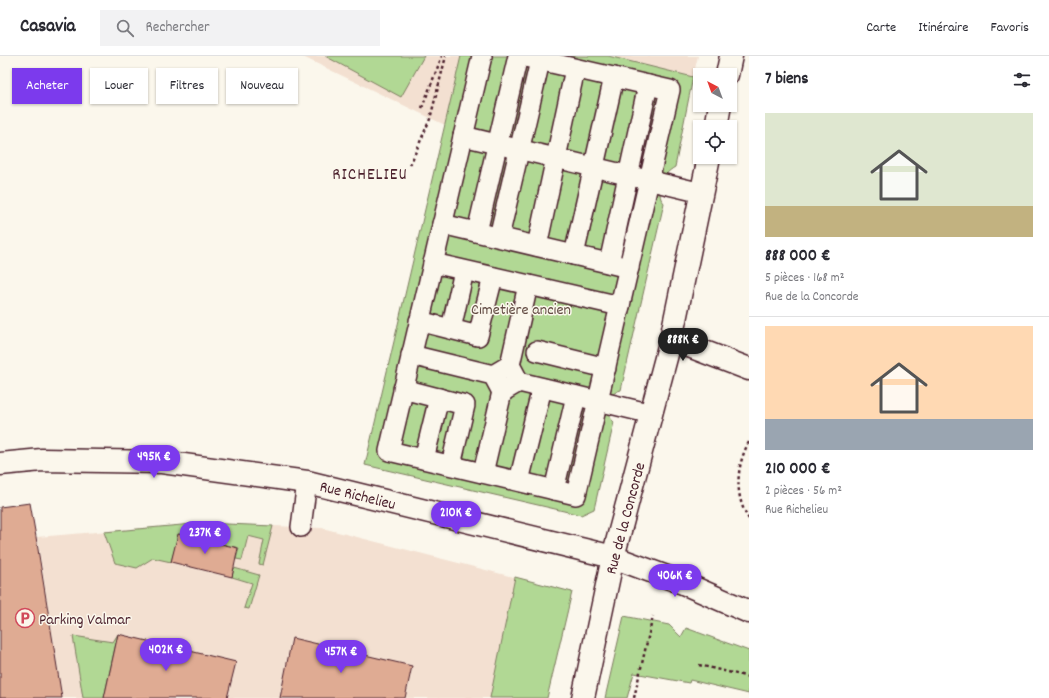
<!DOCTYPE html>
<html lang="fr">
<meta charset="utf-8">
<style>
:root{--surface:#fff;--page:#f2f2f3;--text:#2b2b33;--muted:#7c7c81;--line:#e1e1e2;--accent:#7c3aed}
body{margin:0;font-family:Dekko,sans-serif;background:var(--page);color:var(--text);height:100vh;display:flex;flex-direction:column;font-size:15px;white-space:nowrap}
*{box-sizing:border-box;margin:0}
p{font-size:13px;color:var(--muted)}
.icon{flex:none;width:22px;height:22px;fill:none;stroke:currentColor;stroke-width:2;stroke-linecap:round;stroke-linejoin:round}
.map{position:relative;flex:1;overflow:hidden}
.sheet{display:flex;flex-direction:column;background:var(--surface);width:300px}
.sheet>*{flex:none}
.hud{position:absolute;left:12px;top:12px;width:380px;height:36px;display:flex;gap:8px}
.needle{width:26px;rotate:319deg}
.tools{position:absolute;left:693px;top:12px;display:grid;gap:8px}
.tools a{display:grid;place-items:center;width:44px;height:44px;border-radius:0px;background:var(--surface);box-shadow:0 1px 3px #0004;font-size:20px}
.price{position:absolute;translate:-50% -34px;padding:0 9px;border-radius:14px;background:var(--accent);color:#fff;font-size:13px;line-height:26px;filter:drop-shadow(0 1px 2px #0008)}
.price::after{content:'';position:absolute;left:50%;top:24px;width:12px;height:9px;margin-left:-6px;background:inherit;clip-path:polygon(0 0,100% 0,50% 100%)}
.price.on{background:#222;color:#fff}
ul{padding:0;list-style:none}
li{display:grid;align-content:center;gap:8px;height:212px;padding:0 16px}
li+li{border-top:1px solid var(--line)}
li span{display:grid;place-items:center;height:124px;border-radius:0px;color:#555}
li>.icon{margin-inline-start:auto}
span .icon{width:72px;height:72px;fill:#fffc;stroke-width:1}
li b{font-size:17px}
h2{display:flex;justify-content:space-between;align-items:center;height:48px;padding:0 16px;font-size:17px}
.tag{padding:0 14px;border-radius:0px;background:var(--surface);box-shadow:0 1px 3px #0004;font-size:14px;line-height:36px}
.tag.on{background:var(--accent);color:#fff}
header{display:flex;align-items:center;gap:24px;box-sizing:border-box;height:56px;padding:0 20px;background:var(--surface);border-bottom:1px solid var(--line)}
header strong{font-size:19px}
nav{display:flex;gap:22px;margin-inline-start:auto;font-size:14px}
.search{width:280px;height:36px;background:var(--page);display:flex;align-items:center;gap:10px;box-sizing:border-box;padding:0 14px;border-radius:0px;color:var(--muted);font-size:15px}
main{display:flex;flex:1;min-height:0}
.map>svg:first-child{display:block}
.built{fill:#f3e0d1}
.green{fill:#b1d894;stroke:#7e7c60}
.building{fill:#dfab93;stroke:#4a1f2b}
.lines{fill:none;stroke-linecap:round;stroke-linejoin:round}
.lane-casing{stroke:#4a1f2b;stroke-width:22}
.street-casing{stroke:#4a1f2b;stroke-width:25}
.secondary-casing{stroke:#4a1f2b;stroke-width:25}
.path{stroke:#4a1f2b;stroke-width:2.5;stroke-dasharray:3 3;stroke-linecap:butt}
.lane{stroke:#fbf7ec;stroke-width:19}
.street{stroke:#fbf7ec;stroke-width:22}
.secondary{stroke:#fbf7ec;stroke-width:22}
.labels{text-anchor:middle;stroke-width:3;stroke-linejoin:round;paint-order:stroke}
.park-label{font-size:16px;fill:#644d45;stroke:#fbf7ec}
.street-label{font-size:16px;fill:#4a1f2b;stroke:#fbf7ec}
.poi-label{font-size:16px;fill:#4a1f2b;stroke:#fbf7ec;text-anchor:start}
.neighbourhood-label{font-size:17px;letter-spacing:1px;fill:#4a1f2b;stroke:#fbf7ec}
</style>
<header>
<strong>Casavia</strong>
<div class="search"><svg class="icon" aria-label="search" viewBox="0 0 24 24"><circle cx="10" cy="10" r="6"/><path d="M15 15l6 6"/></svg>Rechercher</div>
<nav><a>Carte</a><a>Itinéraire</a><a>Favoris</a></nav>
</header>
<main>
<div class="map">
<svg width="749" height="642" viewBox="0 0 749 642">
<rect width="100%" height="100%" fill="#fbf7ec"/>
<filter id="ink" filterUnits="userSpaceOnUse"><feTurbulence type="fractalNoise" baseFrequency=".025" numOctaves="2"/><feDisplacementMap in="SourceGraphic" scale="8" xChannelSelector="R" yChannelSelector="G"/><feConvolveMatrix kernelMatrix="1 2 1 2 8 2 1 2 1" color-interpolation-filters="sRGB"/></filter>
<g filter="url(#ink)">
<g class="built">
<path d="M301 0H461L445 69Z"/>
<path d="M608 0H698L693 21Z"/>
<path d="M204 467 322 472 572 536 547 642H62L37 481Z"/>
</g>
<g class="green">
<path d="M325 0H424L401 41Z"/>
<path d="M461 0H608L693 21 675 111C663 118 657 129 661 143L664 147 621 334C607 337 603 357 614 366L594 453 581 459 365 409Z"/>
<path d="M204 467 273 470 263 509 259 508 264 484 248 480 242 504 236 503 239 492 179 478 171 506 153 502 137 512 115 507 104 476Z"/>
<path d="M234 512 259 519 249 553 244 552 252 527 232 521Z"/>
<path d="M515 521 572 536 547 642H490Z"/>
<path d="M624 560 669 569 681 581 686 572 749 595V638L690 624 689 627 634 617 627 642H605Z"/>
<path d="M118 578 104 642H83L73 580 113 586Z"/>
</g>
<g class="building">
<path d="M30 447 36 481 62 642H0V451Z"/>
<path d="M178 478 238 492 232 521 171 506Z"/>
<path d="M118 578 236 606 227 642H104Z"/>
<path d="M292 582 412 610 405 642H280Z"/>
</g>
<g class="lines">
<defs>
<g id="lane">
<path d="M482 0 389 395 576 439 670 34 521 0"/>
<path d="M463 80 702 137"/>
<path d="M442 168 629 212"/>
<path d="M477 176 518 0"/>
<path d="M499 181 540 5"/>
<path d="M537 190 575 13"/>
<path d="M574 199 614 21"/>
<path d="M433 207 620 250"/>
<path d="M609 207 648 29"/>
<path d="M419 265 478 280 493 221"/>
<path d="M451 273 464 215"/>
<path d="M537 295 606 312"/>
<path d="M411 299 493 319 510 309 519 326 502 336 493 319"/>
<path d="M510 309 528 229"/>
<path d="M519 326 652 358"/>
<path d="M403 333 465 349 451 409"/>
<path d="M424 403 439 342"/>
<path d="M483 417 502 336"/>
<path d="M519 425 542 332"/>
<path d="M554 434 576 340"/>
<path d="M301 471 307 426"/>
</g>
<g id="street">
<path d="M671 283 749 313"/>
<path d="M0 408 42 404 162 406 307 426 613 501 683 527 749 556"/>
</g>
<g id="secondary">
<path d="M727 19 731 0"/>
<path d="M716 71 720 49"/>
<path d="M583 642 613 501 671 283 709 101"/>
</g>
</defs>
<use href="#lane" class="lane-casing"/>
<use href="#street" class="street-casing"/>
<use href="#secondary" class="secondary-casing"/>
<g class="path">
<path d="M422 52 442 0"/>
<path d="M410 109 430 63 446 0"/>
<path d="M749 386C736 409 734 441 749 463"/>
<path d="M699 609 749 621"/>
<path d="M634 642 653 560"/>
</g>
<use href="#lane" class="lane"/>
<use href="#street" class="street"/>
<use href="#secondary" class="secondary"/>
</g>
</g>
<defs>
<symbol id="parking-ring" viewBox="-11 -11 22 22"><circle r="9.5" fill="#fbf7ec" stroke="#d1495b" stroke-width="1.5"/><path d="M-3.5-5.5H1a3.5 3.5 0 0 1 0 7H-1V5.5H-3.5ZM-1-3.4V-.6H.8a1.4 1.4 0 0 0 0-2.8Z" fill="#d1495b"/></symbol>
</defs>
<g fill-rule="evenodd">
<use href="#parking-ring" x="14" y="551" width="22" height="22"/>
</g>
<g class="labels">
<g class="park-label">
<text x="521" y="258">Cimetière ancien</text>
</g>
<g class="street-label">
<text transform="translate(358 438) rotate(14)" y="6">Rue Richelieu</text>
<text transform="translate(624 462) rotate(-75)" y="6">Rue de la Concorde</text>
</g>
<g class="poi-label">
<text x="39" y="568">Parking Valmar</text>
</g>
<g class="neighbourhood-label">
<text x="370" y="123">RICHELIEU</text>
</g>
</g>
</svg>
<div class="tools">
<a><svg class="needle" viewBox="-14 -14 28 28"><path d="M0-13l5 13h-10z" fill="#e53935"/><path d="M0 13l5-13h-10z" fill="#7c7c81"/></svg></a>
<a><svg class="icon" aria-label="locate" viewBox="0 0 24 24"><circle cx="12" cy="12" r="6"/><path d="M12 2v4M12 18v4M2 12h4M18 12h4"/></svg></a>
</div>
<b class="price on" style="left:683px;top:306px">888K €</b>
<b class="price" style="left:154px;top:423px">495K €</b>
<b class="price" style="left:456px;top:479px">210K €</b>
<b class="price" style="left:205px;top:499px">237K €</b>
<b class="price" style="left:675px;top:542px">406K €</b>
<b class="price" style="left:166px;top:616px">402K €</b>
<b class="price" style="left:341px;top:618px">457K €</b>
<div class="hud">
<a class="tag on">Acheter</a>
<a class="tag">Louer</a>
<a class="tag">Filtres</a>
<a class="tag">Nouveau</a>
</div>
</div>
<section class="sheet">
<h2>7 biens<svg class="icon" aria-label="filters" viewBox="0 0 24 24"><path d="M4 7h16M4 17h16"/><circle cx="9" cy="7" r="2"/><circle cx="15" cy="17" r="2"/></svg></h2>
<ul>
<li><span style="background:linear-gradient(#dfe7d0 75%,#c2b280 0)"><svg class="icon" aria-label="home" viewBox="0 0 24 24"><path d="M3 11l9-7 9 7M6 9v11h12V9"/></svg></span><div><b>888 000 €</b><p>5 pièces · 168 m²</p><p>Rue de la Concorde</p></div></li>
<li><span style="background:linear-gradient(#ffd9b3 75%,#9aa5b1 0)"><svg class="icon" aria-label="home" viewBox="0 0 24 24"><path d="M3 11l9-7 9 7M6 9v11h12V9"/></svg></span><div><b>210 000 €</b><p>2 pièces · 56 m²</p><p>Rue Richelieu</p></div></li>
</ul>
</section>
</main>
